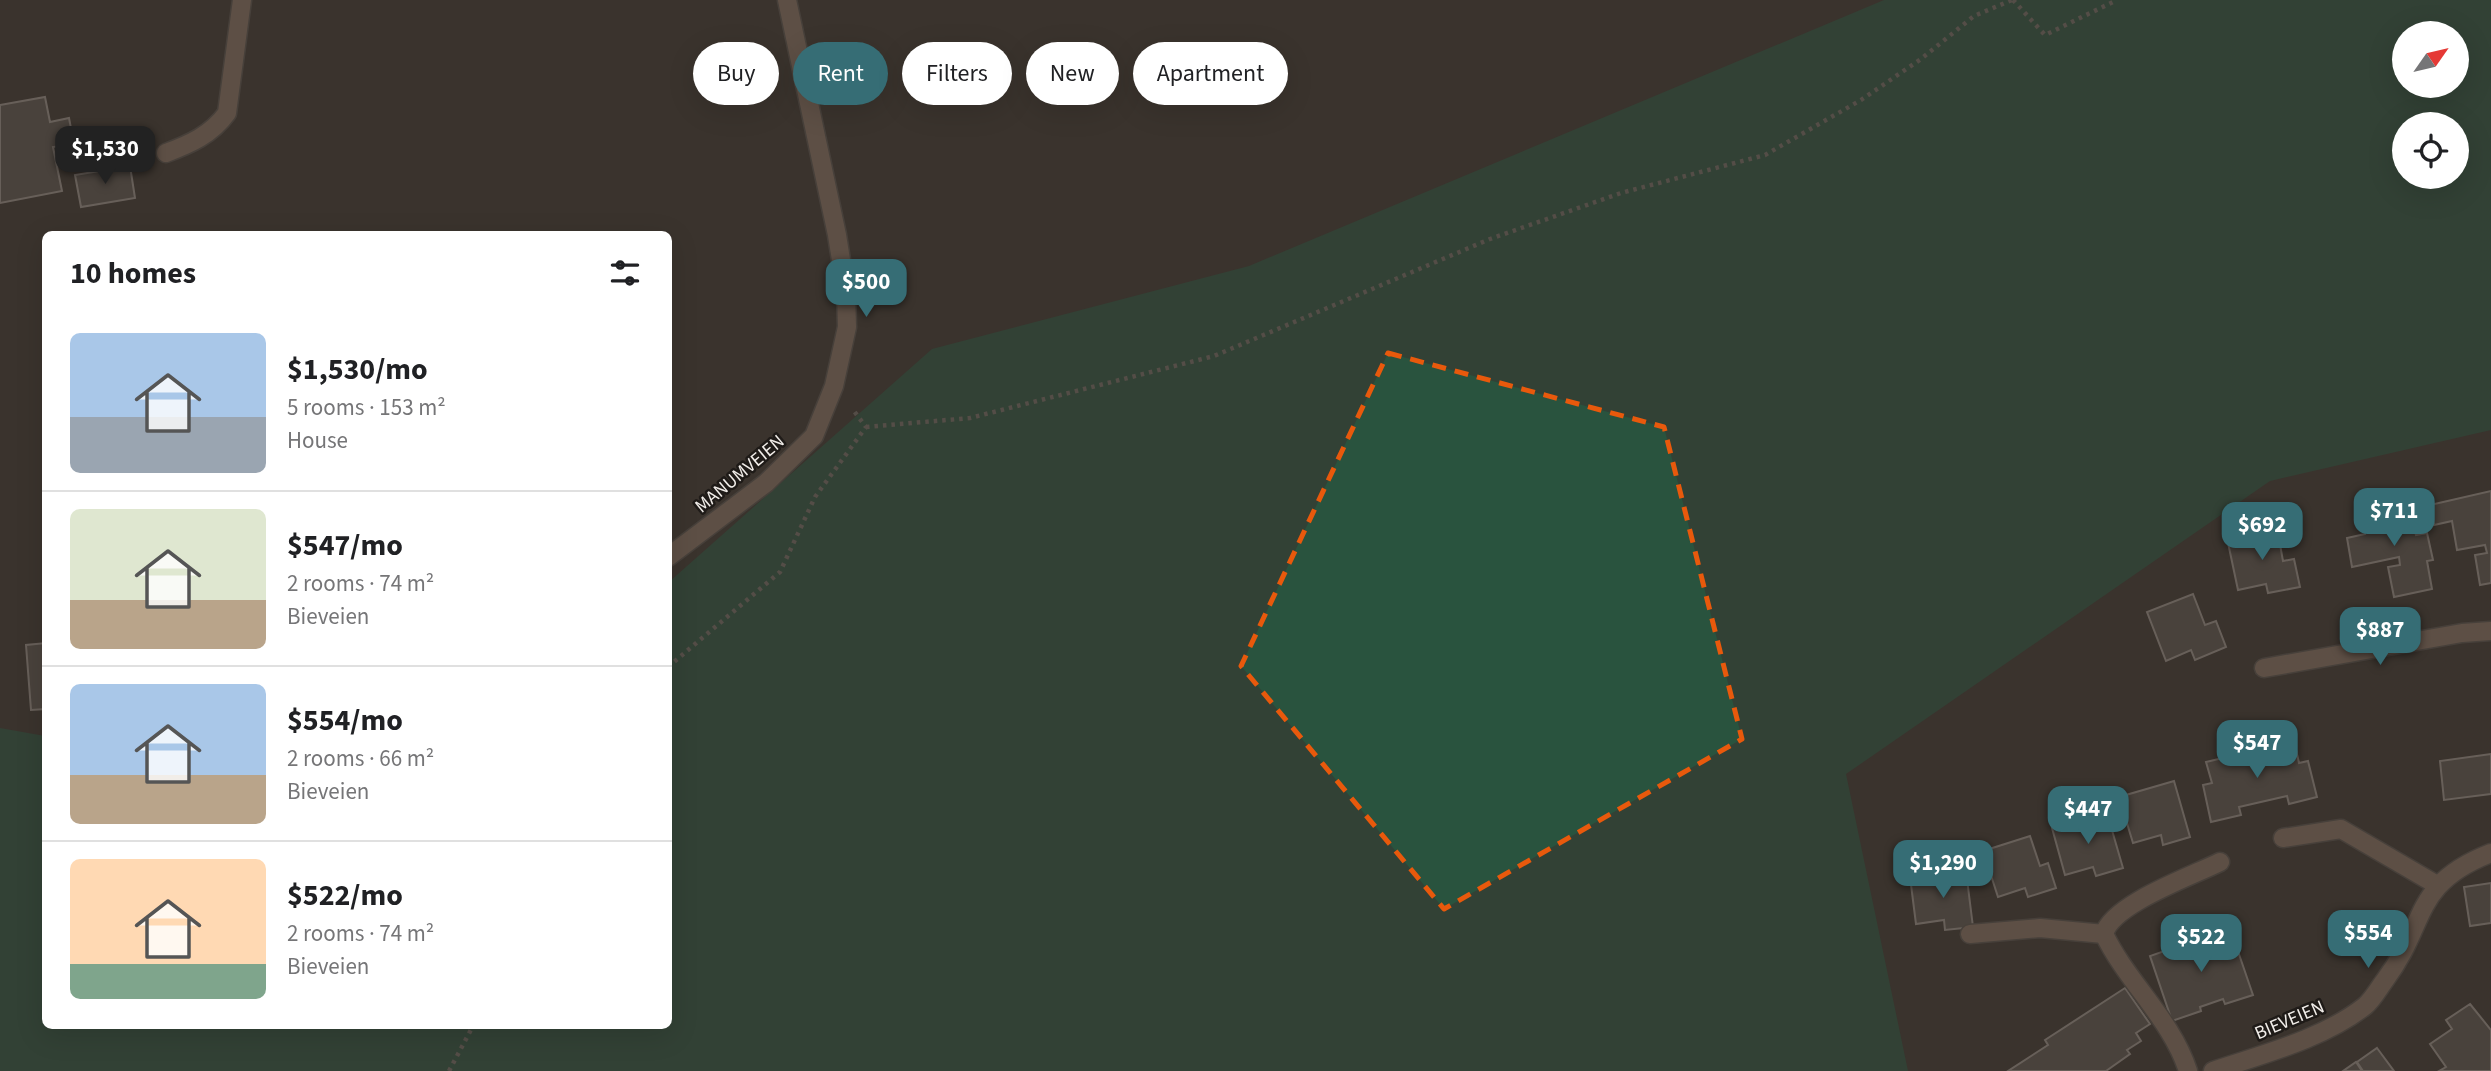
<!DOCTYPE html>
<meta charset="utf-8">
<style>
:root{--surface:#fff;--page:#f2f2f2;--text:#202124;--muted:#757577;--line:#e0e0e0;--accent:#366d75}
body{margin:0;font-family:"Source Sans 3",sans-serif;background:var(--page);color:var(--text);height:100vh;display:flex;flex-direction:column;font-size:26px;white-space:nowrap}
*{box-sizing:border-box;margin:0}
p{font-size:23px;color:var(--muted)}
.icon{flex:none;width:38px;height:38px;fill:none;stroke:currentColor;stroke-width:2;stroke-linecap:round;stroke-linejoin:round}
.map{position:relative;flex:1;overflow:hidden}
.drawer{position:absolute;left:42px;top:231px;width:630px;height:798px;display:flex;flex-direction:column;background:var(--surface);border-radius:10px;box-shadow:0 7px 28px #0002}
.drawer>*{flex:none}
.banner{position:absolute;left:693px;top:42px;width:665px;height:63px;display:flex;gap:14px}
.needle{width:46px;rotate:56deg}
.buttons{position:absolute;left:2392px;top:21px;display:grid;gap:14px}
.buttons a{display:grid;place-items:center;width:77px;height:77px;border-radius:50%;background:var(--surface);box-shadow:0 7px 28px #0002;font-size:35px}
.price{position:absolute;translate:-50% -60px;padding:0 16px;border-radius:14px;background:var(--accent);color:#fff;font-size:23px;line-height:46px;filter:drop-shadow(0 2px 4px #0008)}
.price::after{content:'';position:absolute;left:50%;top:42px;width:21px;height:16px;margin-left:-10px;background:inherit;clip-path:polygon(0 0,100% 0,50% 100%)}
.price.active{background:#222;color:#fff}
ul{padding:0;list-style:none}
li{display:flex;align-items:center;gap:21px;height:175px;padding:0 28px}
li+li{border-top:2px solid var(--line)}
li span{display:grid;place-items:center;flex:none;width:196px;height:140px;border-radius:10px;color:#555}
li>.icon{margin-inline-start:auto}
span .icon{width:84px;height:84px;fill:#fffc;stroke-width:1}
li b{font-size:30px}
h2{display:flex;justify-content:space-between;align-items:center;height:84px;padding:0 28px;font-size:30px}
.chip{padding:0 24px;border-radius:32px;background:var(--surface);box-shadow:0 7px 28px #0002;font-size:24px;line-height:63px}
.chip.active{background:var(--accent);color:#fff}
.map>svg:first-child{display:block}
.green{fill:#29533e;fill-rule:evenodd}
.building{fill:#5c554e;stroke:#9e968e;stroke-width:2}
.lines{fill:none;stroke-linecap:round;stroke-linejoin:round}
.minor-casing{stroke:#57514b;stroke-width:21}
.path{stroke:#736d67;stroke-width:4.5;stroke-dasharray:3.5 5;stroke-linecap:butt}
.minor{stroke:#887262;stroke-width:18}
.marked{fill:none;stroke:#e8590c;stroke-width:5;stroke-dasharray:14 9;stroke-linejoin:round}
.labels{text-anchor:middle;stroke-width:5;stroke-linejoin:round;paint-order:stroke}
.street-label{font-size:19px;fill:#f1ede9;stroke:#1f1b18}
</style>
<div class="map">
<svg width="2491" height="1071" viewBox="0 0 2491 1071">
<rect width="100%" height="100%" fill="#3a332d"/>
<path class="green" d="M1884 0H2491V430L2270 481 1846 774 1908 1071H0V728L45 736 46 1026H668L669 582 932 349 1249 266ZM2404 33H2457V86H2404ZM2404 124H2457V177H2404Z"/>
<g class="building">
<path d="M45 97 50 122 69 118 74 144 53 147 62 191 0 203V105Z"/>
<path d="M130 166 135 198 81 207 75 175Z"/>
<path d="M2491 491V583L2480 585 2475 555 2487 553 2485 545 2457 550 2452 521 2434 525 2430 505Z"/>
<path d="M2409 502 2416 535 2427 533 2433 560 2427 561 2432 589 2394 597 2388 567 2400 565 2399 557 2352 567 2347 538 2365 534 2360 512Z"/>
<path d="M2277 528 2283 561 2294 559 2300 587 2268 593 2266 584 2238 590 2227 538Z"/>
<path d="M2193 594 2205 625 2216 621 2226 647 2195 660 2191 650 2166 661 2147 612Z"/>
<path d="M46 643V709L31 710 26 645Z"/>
<path d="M2294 741 2299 763 2308 761 2317 797 2289 804 2287 796 2239 807 2241 815 2211 822 2203 785 2212 783 2206 762Z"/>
<path d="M2491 754V794L2444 800 2440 761Z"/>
<path d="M2174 781 2190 837 2163 845 2161 835 2133 843 2119 797Z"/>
<path d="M2107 813 2123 868 2096 876 2093 867 2065 875 2052 828Z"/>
<path d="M2030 836 2040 866 2048 863 2056 888 2028 897 2025 888 1998 897 1983 851Z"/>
<path d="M1966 871 1973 927 1945 930 1944 920 1916 924 1910 877Z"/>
<path d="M2491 883V923L2470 926 2464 887Z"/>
<path d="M2230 928 2253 995 2225 1004 2223 999 2200 1007 2201 1011 2172 1021 2150 956Z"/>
<path d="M2125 988 2150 1024 2136 1033 2141 1041 2127 1050 2130 1054 2106 1071H2008L2048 1045 2045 1040Z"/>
<path d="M2470 1004 2491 1030V1071H2439L2446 1067 2430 1044 2452 1029 2446 1020Z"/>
<path d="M2377 1048 2394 1071H2363L2357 1062Z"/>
<path d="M2356 1062 2362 1071H2343Z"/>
</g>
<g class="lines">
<defs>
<g id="minor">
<path d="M166 153C190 144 211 135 227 113L242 0"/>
<path d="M668 557 766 483 814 436 834 386 847 327 846 291 837 235 787 0"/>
<path d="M2264 668 2462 633 2491 631"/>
<path d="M2283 838 2341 829 2437 885"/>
<path d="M1970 934 2040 928 2104 934C2112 904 2192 876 2220 862"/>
<path d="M2104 934C2127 982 2172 1020 2188 1071"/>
<path d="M2213 1071C2263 1054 2323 1039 2365 1006 2373 999 2379 988 2385 980 2428 923 2411 884 2491 853"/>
</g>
</defs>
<use href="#minor" class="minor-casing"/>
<g class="path">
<path d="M2013 0 2045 35 2117 0"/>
<path d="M866 427 970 418 1214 356 1490 239 1621 193 1765 155 1861 100 1921 59 1974 16 2012 0"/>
<path d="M668 667 780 572 815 497 866 427 854 411"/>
<path d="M449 1071 473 1026"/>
</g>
<use href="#minor" class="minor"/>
</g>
<path d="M0 0H2491V1071H0ZM1388 353 1664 427 1742 739 1444 909 1241 666Z" fill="#3a332d" fill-opacity=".55" fill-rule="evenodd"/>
<path class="marked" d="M1388 353 1664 427 1742 739 1444 909 1241 666Z"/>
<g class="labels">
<g class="street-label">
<text transform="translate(739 473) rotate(-40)" y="7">MANUMVEIEN</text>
<text transform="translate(2289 1019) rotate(-23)" y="7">BIEVEIEN</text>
</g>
</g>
</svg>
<div class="buttons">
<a><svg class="needle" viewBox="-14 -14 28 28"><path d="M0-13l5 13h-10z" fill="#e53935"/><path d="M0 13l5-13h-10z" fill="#757577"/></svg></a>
<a><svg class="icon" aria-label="locate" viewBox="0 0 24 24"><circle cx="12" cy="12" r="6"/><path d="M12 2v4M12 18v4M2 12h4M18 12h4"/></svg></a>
</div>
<b class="price active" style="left:105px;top:186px">$1,530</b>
<b class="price" style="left:866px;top:319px">$500</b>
<b class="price" style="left:2394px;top:548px">$711</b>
<b class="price" style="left:2262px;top:562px">$692</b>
<b class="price" style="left:2380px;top:667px">$887</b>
<b class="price" style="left:2257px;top:780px">$547</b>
<b class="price" style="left:2088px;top:846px">$447</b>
<b class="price" style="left:1943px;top:900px">$1,290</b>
<b class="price" style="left:2368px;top:970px">$554</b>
<b class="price" style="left:2201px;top:974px">$522</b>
<div class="banner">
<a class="chip">Buy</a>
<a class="chip active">Rent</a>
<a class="chip">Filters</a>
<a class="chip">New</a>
<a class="chip">Apartment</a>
</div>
<section class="drawer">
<h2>10 homes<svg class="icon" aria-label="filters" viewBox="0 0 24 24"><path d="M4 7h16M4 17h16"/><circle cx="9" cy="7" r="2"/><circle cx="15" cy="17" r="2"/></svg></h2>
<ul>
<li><span style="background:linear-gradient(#a9c7e8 60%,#9aa5b1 0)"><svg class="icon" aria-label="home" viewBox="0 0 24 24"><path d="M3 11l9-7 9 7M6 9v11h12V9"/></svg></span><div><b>$1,530/mo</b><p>5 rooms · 153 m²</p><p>House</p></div></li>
<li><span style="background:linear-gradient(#dfe7d0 65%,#b9a48a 0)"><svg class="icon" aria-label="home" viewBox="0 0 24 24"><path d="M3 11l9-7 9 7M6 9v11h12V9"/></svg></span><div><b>$547/mo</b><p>2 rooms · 74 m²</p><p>Bieveien</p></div></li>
<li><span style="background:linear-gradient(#a9c7e8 65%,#b9a48a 0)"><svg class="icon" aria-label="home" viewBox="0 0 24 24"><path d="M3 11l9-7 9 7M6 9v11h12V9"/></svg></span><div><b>$554/mo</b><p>2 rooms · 66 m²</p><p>Bieveien</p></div></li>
<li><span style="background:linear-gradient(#ffd9b3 75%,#7fa58c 0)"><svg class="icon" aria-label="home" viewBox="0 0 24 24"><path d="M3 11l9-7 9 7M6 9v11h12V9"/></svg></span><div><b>$522/mo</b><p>2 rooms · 74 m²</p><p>Bieveien</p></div></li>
</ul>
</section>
</div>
